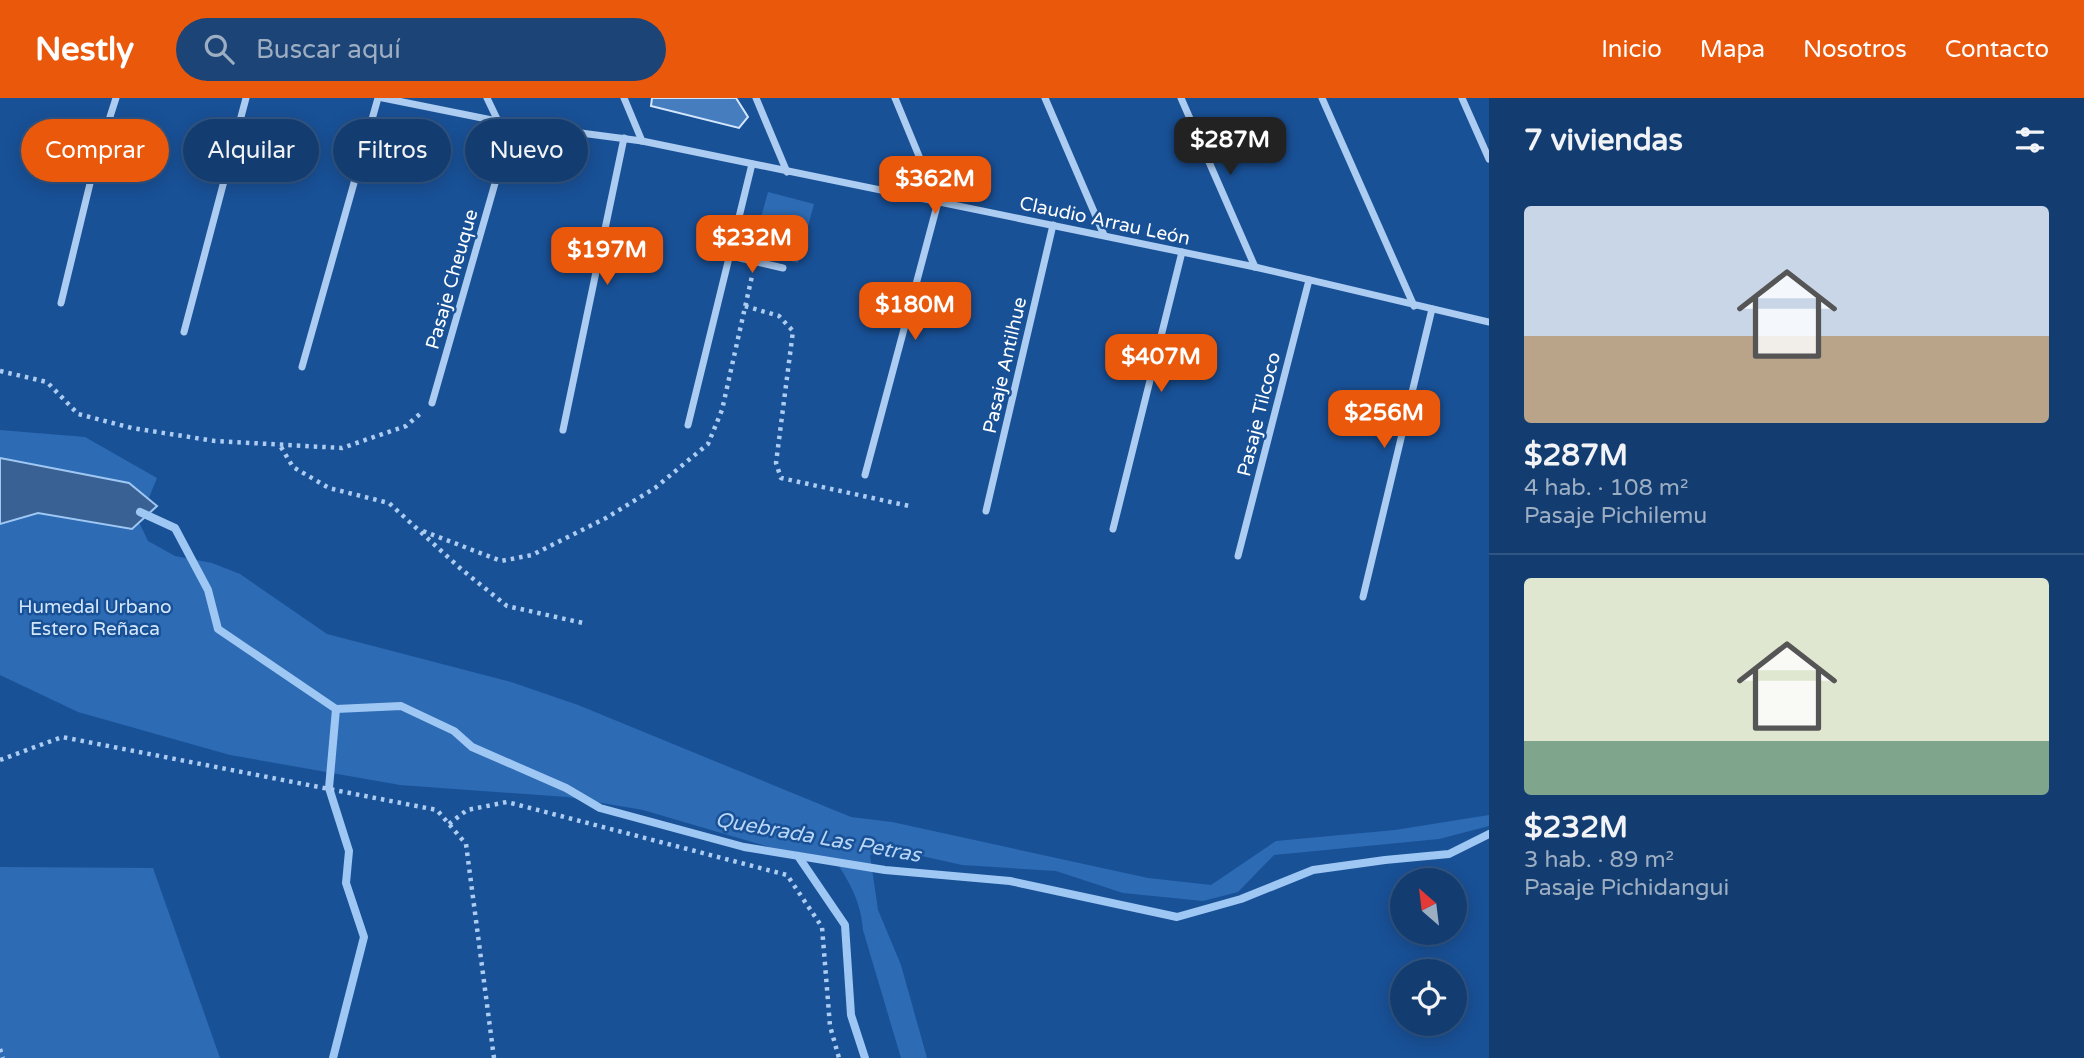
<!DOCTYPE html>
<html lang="es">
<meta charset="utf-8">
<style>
:root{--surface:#133d71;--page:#1c4476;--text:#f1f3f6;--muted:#9daec3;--line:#325684;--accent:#ea580c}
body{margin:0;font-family:"Varela Round",sans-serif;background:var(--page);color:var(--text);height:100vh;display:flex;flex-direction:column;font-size:26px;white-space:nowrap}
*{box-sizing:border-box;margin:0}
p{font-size:23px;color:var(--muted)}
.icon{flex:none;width:38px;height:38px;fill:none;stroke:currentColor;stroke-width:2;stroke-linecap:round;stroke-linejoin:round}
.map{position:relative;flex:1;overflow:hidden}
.drawer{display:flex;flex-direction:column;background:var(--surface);width:595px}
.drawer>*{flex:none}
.guide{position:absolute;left:21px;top:21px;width:665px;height:63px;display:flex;gap:14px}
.needle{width:46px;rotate:332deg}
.tools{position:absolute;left:1390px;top:770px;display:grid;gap:14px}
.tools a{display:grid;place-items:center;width:77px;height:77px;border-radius:50%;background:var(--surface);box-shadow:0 4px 18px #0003,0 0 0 2px var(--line);font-size:35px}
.price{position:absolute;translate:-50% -60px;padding:0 16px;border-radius:14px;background:var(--accent);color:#fff;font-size:23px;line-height:46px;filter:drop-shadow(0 2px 4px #0008)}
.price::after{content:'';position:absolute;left:50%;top:42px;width:21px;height:16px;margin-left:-10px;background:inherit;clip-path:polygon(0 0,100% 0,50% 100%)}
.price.selected{background:#222;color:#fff}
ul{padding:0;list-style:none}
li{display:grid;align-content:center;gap:14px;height:371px;padding:0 35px}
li+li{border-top:2px solid var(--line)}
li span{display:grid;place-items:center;height:217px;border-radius:7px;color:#555}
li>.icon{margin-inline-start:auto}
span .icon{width:126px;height:126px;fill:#fffc;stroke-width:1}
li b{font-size:30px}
h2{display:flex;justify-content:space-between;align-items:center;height:84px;padding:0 35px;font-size:30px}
.chip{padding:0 24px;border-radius:32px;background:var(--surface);box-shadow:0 4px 18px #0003,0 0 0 2px var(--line);font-size:24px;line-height:63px}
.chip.selected{background:var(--accent);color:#fff}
header{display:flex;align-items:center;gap:42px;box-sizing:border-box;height:98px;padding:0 35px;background:var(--accent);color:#fff}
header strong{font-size:33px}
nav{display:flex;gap:38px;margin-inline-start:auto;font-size:24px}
.search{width:490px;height:63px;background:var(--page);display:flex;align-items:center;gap:18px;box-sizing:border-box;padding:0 24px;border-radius:38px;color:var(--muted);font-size:26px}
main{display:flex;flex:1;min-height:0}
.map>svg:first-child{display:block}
.green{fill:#2d6bb4}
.water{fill:#396193;stroke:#9fc7f3;stroke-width:2}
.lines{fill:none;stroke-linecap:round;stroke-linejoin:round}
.stream{stroke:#9fc7f3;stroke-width:8}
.building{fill:#467dbf;stroke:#d3e6fb;stroke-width:2}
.path{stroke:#acccf1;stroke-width:4.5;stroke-dasharray:3.5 5;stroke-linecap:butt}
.street{stroke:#acccf1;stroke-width:7}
.labels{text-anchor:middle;stroke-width:5;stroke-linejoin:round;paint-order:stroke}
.street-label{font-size:19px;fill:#fff;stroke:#195197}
.park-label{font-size:19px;fill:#d3e6fb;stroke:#195197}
.water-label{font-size:21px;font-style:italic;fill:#b9d6f7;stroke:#195197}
</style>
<header>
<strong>Nestly</strong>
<div class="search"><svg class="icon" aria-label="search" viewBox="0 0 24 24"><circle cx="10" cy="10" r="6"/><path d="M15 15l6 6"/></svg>Buscar aquí</div>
<nav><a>Inicio</a><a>Mapa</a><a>Nosotros</a><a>Contacto</a></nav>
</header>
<main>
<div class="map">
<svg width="1489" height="960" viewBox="0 0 1489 960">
<rect width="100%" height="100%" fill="#195197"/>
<g class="green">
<path d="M768 94 814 106 798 165 752 152Z"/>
<path d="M0 332 85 339 157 380 139 424 148 443 175 458 212 465 240 476 327 536 511 584 578 607 851 719 892 724 1148 780 1211 787 1276 743 1395 732 1489 717V728L1439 741 1274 757 1238 794 1203 803 1123 795 1056 773 962 767 913 756 870 757 878 812 901 867 927 960H901L863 832C861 804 850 785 835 762L779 752 643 712 567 699 400 687 230 657 78 614 0 577Z"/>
<path d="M0 769 153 770 220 960H0Z"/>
</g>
<path class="water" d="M0 360 129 385 157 408 132 431 38 415 0 426Z"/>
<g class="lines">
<g class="stream">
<path d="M140 414 175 430 208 492 218 531 336 611 401 608 454 633 472 649 566 690 600 710 744 749 885 772 1010 783 1177 819 1241 801 1313 772 1385 762 1449 756 1489 736"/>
<path d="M798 758 845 827 851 917 865 960"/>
<path d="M333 960 364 839 346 785 349 753 329 690 336 611"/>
</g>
</g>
<path class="building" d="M652 0H736L748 19 739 30 651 8Z"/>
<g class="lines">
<g class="path">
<path d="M745 208 779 218 793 233 776 365 781 380 909 408"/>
<path d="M0 273 47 284 78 316 132 330 215 343 342 350 406 328 421 315"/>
<path d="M281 349 293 369 329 390 389 405 461 471 507 508 583 525"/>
<path d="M423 433 501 463 532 457 606 420 655 390 708 346 722 312 752 178"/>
<path d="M0 662 62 639 437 712 466 746 494 960"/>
<path d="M449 726 467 712 507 704 787 777 822 829 830 928 839 960"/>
<path d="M0 951 3 960"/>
</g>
<g class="street">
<path d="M383 0 512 26 642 43 1255 169 1489 224"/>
<path d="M487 0 498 23"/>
<path d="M624 0 642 43"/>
<path d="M756 0 787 74"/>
<path d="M1045 0 1104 137"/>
<path d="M1181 0 1255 169"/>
<path d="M1322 0 1414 208"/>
<path d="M1462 0 1489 61"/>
<path d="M727 157 783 170"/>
<path d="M61 205 94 69 116 0"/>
<path d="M184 234 246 0"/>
<path d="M302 269 378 0"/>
<path d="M432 305 512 26"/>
<path d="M688 327 752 66"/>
<path d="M563 332 624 40"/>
<path d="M865 377 938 104 895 0"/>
<path d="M986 413 1053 127"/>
<path d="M1113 431 1182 154"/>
<path d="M1238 458 1309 182"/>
<path d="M1363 499 1432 211"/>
</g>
</g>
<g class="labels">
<g class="street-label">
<text transform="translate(1105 122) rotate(12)" y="7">Claudio Arrau León</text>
<text transform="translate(451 181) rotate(-74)" y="7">Pasaje Cheuque</text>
<text transform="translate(1004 267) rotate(-77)" y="7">Pasaje Antilhue</text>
<text transform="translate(1258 316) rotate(-76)" y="7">Pasaje Tilcoco</text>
</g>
<g class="park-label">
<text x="95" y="515">Humedal Urbano<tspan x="95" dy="22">Estero Reñaca</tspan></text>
</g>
<g class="water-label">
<text transform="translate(818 739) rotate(10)" y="7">Quebrada Las Petras</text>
</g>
</g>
</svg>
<div class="tools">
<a><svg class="needle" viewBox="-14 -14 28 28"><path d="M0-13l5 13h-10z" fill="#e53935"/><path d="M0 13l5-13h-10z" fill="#9daec3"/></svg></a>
<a><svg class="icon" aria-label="locate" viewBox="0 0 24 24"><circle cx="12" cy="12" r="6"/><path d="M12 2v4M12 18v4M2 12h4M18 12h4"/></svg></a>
</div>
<b class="price selected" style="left:1230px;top:79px">$287M</b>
<b class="price" style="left:935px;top:118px">$362M</b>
<b class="price" style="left:752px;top:177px">$232M</b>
<b class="price" style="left:607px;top:189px">$197M</b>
<b class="price" style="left:915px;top:244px">$180M</b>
<b class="price" style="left:1161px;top:296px">$407M</b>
<b class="price" style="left:1384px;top:352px">$256M</b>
<div class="guide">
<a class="chip selected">Comprar</a>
<a class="chip">Alquilar</a>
<a class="chip">Filtros</a>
<a class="chip">Nuevo</a>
</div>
</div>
<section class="drawer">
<h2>7 viviendas<svg class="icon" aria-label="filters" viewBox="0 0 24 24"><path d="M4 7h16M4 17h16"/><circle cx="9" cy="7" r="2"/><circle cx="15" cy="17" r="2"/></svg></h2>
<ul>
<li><span style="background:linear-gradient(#c9d6e8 60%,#b9a48a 0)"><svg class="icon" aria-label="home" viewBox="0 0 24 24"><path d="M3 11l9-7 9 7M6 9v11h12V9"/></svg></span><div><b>$287M</b><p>4 hab. · 108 m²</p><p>Pasaje Pichilemu</p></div></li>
<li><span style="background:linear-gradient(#dfe7d0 75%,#7fa58c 0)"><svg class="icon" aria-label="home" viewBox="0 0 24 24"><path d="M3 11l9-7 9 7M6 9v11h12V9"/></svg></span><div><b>$232M</b><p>3 hab. · 89 m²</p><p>Pasaje Pichidangui</p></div></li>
</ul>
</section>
</main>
